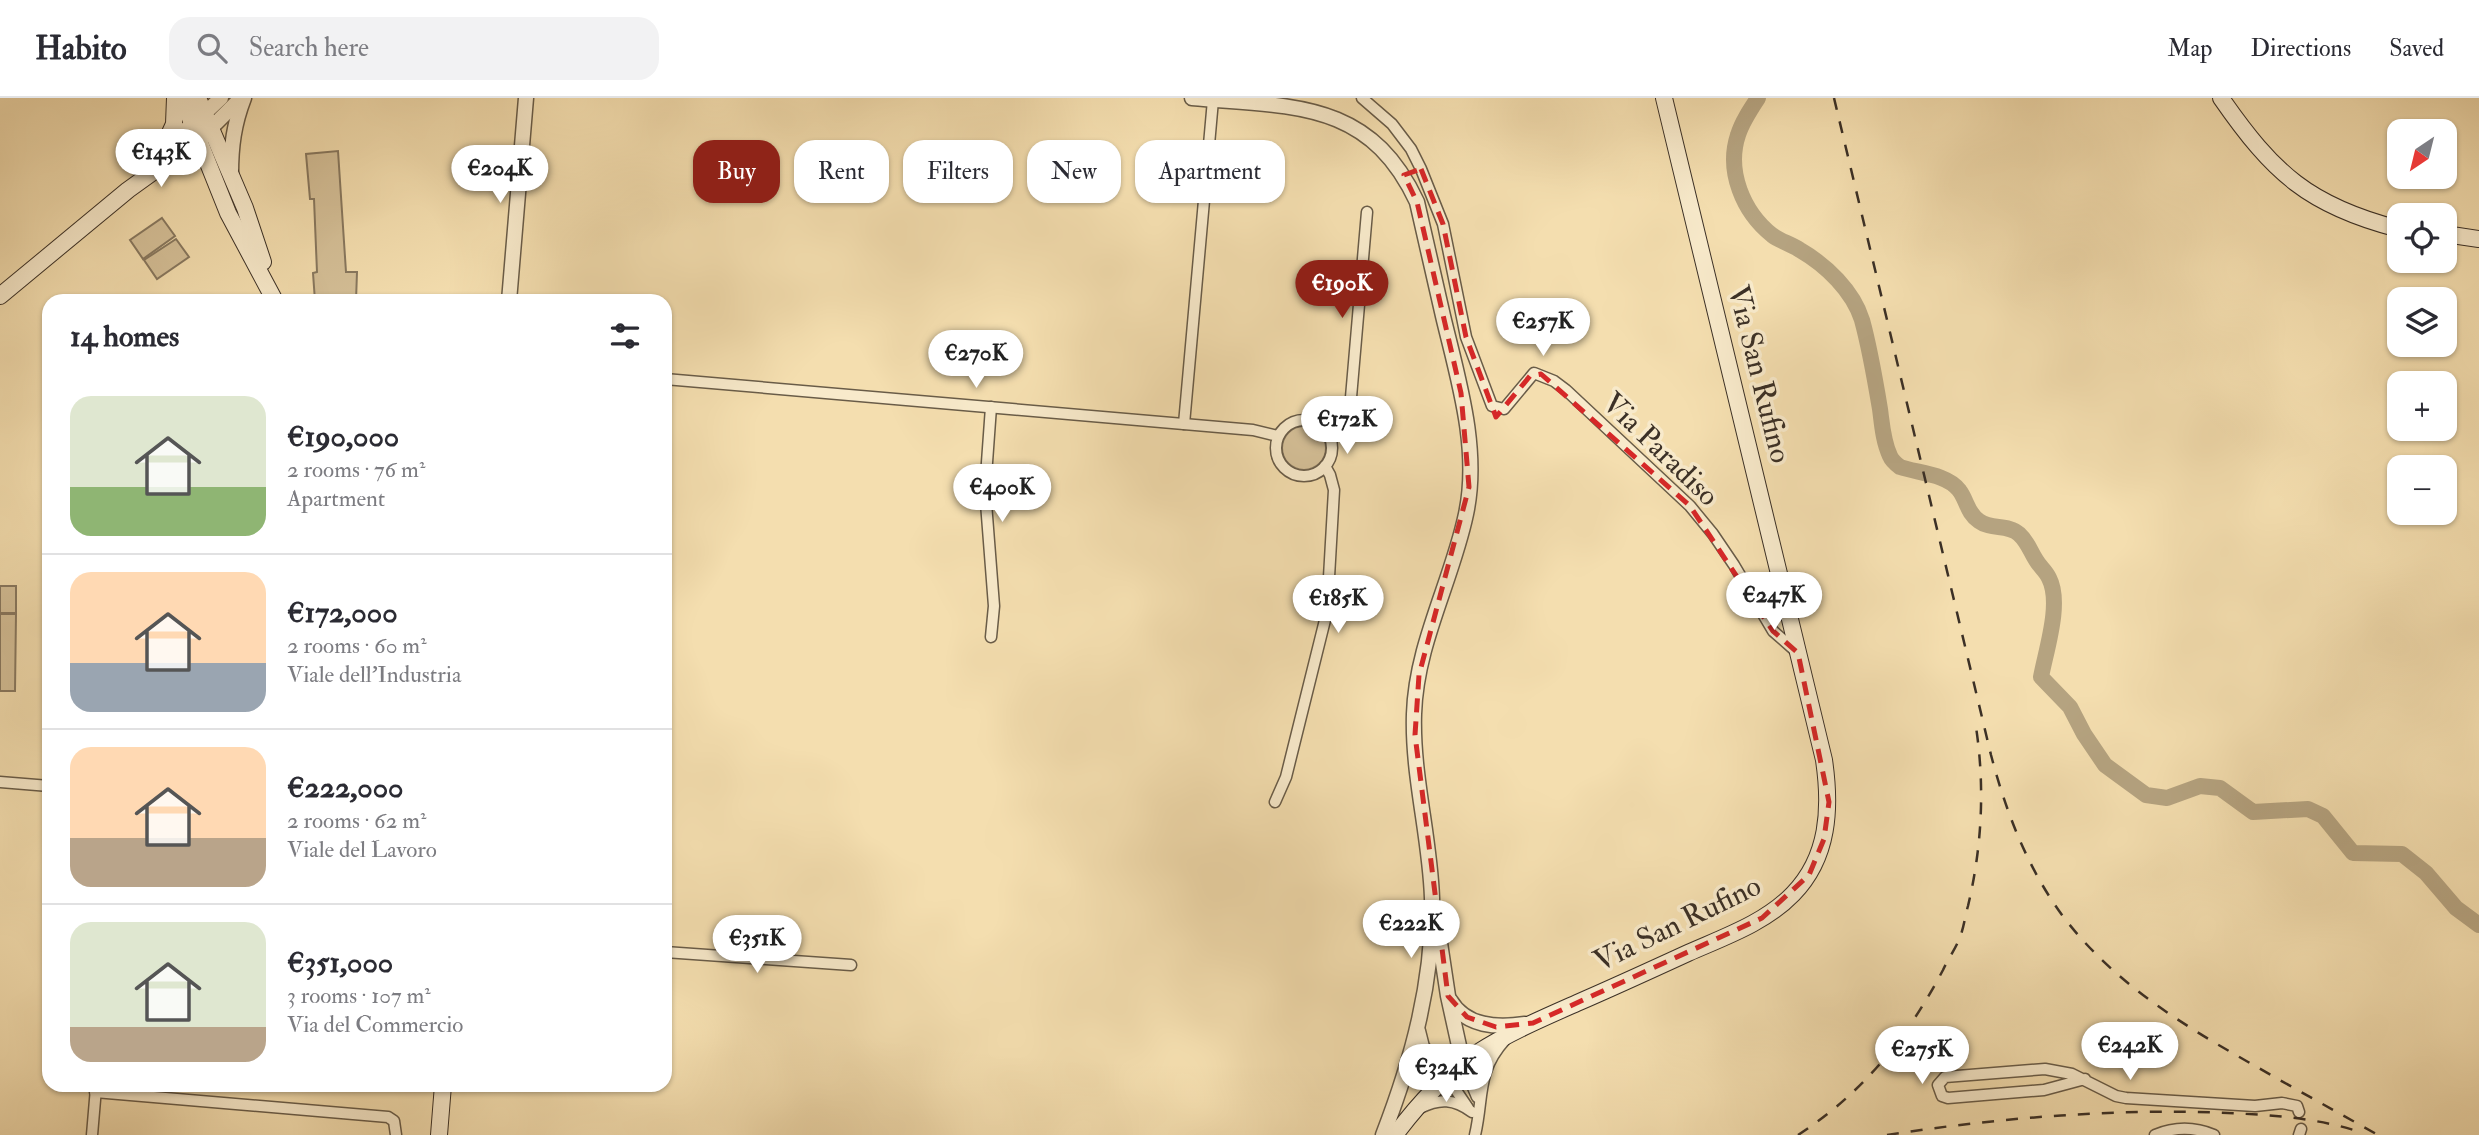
<!DOCTYPE html>
<meta charset="utf-8">
<style>
:root{--surface:#fff;--page:#f2f2f3;--text:#2b2b33;--muted:#7c7c81;--line:#e1e1e2;--accent:#8f2418}
body{margin:0;font-family:"IM FELL Double Pica",serif;background:var(--page);color:var(--text);height:100vh;display:flex;flex-direction:column;font-size:26px;white-space:nowrap}
*{box-sizing:border-box;margin:0}
p{font-size:23px;color:var(--muted)}
.icon{flex:none;width:38px;height:38px;fill:none;stroke:currentColor;stroke-width:2;stroke-linecap:round;stroke-linejoin:round}
.map{position:relative;flex:1;overflow:hidden}
.panel{position:absolute;left:42px;top:196px;width:630px;height:798px;display:flex;flex-direction:column;background:var(--surface);border-radius:21px;box-shadow:0 2px 5px #0004}
.panel>*{flex:none}
.banner{position:absolute;left:693px;top:42px;width:665px;height:63px;display:flex;gap:14px}
.needle{width:46px;rotate:215deg}
.buttons{position:absolute;left:2387px;top:21px;display:grid;gap:14px}
.buttons a{display:grid;place-items:center;width:70px;height:70px;border-radius:14px;background:var(--surface);box-shadow:0 2px 5px #0004;font-size:35px}
.price{position:absolute;translate:-50% -60px;padding:0 16px;border-radius:24px;background:#fff;color:#222;font-size:23px;line-height:46px;filter:drop-shadow(0 2px 4px #0008)}
.price::after{content:'';position:absolute;left:50%;top:42px;width:21px;height:16px;margin-left:-10px;background:inherit;clip-path:polygon(0 0,100% 0,50% 100%)}
.price.selected{background:var(--accent);color:#fff}
ul{padding:0;list-style:none}
li{display:flex;align-items:center;gap:21px;height:175px;padding:0 28px}
li+li{border-top:2px solid var(--line)}
li span{display:grid;place-items:center;flex:none;width:196px;height:140px;border-radius:21px;color:#555}
li>.icon{margin-inline-start:auto}
span .icon{width:84px;height:84px;fill:#fffc;stroke-width:1}
li b{font-size:30px}
h2{display:flex;justify-content:space-between;align-items:center;height:84px;padding:0 28px;font-size:30px}
.tag{padding:0 24px;border-radius:21px;background:var(--surface);box-shadow:0 2px 5px #0004;font-size:24px;line-height:63px}
.tag.selected{background:var(--accent);color:#fff}
header{display:flex;align-items:center;gap:42px;box-sizing:border-box;height:98px;padding:0 35px;background:var(--surface);border-bottom:2px solid var(--line)}
header strong{font-size:33px}
nav{display:flex;gap:38px;margin-inline-start:auto;font-size:24px}
.search{width:490px;height:63px;background:var(--page);display:flex;align-items:center;gap:18px;box-sizing:border-box;padding:0 24px;border-radius:21px;color:var(--muted);font-size:26px}
.map>svg:first-child{display:block}
.green{fill:#d5c098;stroke:#88785f;stroke-width:2}
.lines{fill:none;stroke-linecap:round;stroke-linejoin:round}
.river{stroke:#b5a380;stroke-width:16}
.minor-casing{stroke:#695c48;stroke-width:13}
.tertiary-casing{stroke:#695c48;stroke-width:17}
.secondary-casing{stroke:#3b3026;stroke-width:18}
.minor{stroke:#f8eacb;stroke-width:10}
.tertiary{stroke:#f8eacb;stroke-width:14}
.secondary{stroke:#f8eacb;stroke-width:16}
.rail{stroke:#3b3026;stroke-width:2.5;stroke-dasharray:12 12;stroke-linecap:butt}
.marked{fill:none;stroke:#d62828;stroke-width:5;stroke-dasharray:14 9;stroke-linejoin:round}
.labels{text-anchor:middle;stroke-width:7;stroke-linejoin:round;paint-order:stroke}
.street-label{font-size:30px;fill:#3b3026;stroke:#f8eacb}
</style>
<header>
<strong>Habito</strong>
<div class="search"><svg class="icon" aria-label="search" viewBox="0 0 24 24"><circle cx="10" cy="10" r="6"/><path d="M15 15l6 6"/></svg>Search here</div>
<nav><a>Map</a><a>Directions</a><a>Saved</a></nav>
</header>
<div class="map">
<svg width="2479" height="1037" viewBox="0 0 2479 1037">
<rect width="100%" height="100%" fill="#f4deaf"/>
<filter id="stains"><feTurbulence type="fractalNoise" baseFrequency=".00286" numOctaves="4"/><feColorMatrix values="0 0 0 0 .2 0 0 0 0 .09 0 0 0 0 .02 0 0 0 .5 -.17"/></filter>
<radialGradient id="worn" r=".72"><stop offset=".6" stop-color="#630" stop-opacity="0"/><stop offset="1" stop-color="#630" stop-opacity=".3"/></radialGradient>
<g class="green">
<path d="M338 53 346 174H357L356 203H315L313 175 317 174 314 101H310L306 56Z"/>
<path d="M162 120 175 138 143 161 130 142Z"/>
<path d="M176 141 189 159 157 181 144 162Z"/>
<circle cx="1304" cy="350" r="22"/>
<rect x="0" y="488" width="16" height="27"/>
<path d="M0 516H16L15 593H0Z"/>
</g>
<g class="lines">
<path class="river" d="M1758 0C1750 12 1742 24 1738 37 1726 73 1743 114 1772 137 1780 143 1791 146 1800 152 1826 167 1853 193 1862 222 1870 251 1875 281 1880 311 1882 326 1883 343 1890 358 1892 363 1896 366 1900 369 1918 375 1947 376 1959 392 1967 402 1967 415 1979 423 1991 432 2008 426 2019 436 2028 444 2030 453 2036 462 2040 469 2046 473 2049 480 2062 505 2046 552 2041 579L2070 609 2084 636 2105 667 2146 697 2167 700 2200 688 2220 690 2253 714 2308 711 2323 718 2353 755 2402 756 2426 775 2456 810 2479 827"/>
<defs>
<g id="minor">
<path d="M1362 0 1392 26 1411 51 1421 71 1443 126 1466 239 1492 308 1504 311 1534 275 1554 283 1566 292 1690 408 1713 436 1734 467 1773 533 1798 555"/>
<path d="M665 281 1253 332 1278 338"/>
<circle cx="1304" cy="350" r="28"/>
<path d="M1184 326 1213 2"/>
<path d="M1330 340 1345 328 1350 311 1367 114"/>
<path d="M991 539 994 508 985 392 991 309"/>
<path d="M0 684 49 688"/>
<path d="M1275 704 1286 679 1327 514 1334 392 1330 377 1325 368"/>
<path d="M665 854 851 867"/>
<path d="M1463 966 1477 999"/>
<path d="M1447 979 1468 1010"/>
<path d="M2085 981 2044 992 1948 1000 1942 998 1938 987 1945 979 2045 971 2072 976 2116 998 2126 1000 2255 1008 2282 1005 2297 1008 2299 1014"/>
<path d="M95 994 388 1019 394 1023 396 1037"/>
<path d="M1420 1010C1440 1000 1454 1001 1472 1014"/>
<path d="M92 1037 96 990"/>
<path d="M1475 1037C1484 999 1476 974 1505 942"/>
<path d="M2155 1037C2174 1029 2195 1029 2214 1037"/>
<path d="M2299 1037 2301 1031"/>
</g>
<g id="tertiary">
<path d="M1192 0C1291 9 1369 1 1417 104 1426 142 1434 180 1443 218 1458 281 1480 351 1466 416 1452 483 1416 546 1414 616 1412 677 1430 739 1432 800 1434 882 1412 962 1383 1037"/>
<path d="M205 15 221 0"/>
<path d="M211 30 240 1"/>
<path d="M231 76C231 48 234 26 244 0"/>
<path d="M509 203 526 0"/>
<path d="M1437 825 1448 898 1463 966"/>
<path d="M1450 902C1466 929 1497 930 1525 926"/>
<path d="M1418 933 1422 949 1447 979"/>
</g>
<g id="secondary">
<path d="M182 0 228 115 275 203"/>
<path d="M198 0 245 110 263 164"/>
<path d="M2221 0C2273 75 2309 108 2399 131"/>
<path d="M164 48 174 26 175 0"/>
<path d="M144 75 200 19"/>
<path d="M2445 136 2479 141"/>
<path d="M0 198 128 92 153 74 176 62 211 30"/>
<path d="M439 1037 443 987"/>
<path d="M1395 1037C1418 1006 1445 977 1477 955 1508 935 1543 920 1577 905 1614 889 1651 872 1688 855 1724 839 1765 825 1793 796 1829 759 1831 710 1824 662L1664 0"/>
</g>
</defs>
<use href="#minor" class="minor-casing"/>
<use href="#tertiary" class="tertiary-casing"/>
<use href="#secondary" class="secondary-casing"/>
<use href="#minor" class="minor"/>
<use href="#tertiary" class="tertiary"/>
<use href="#secondary" class="secondary"/>
<g class="rail">
<path d="M1834 0 1991 657C2006 714 2027 769 2062 817 2113 885 2184 928 2257 969 2297 992 2337 1014 2378 1037"/>
<path d="M1798 1037C1863 995 1907 940 1943 872 1948 861 1956 850 1960 839 1964 829 1965 818 1968 808 1982 749 1985 689 1976 629"/>
<path d="M1887 1037C1996 1020 2117 1010 2228 1015 2272 1017 2318 1020 2360 1034"/>
</g>
</g>
<path class="marked" d="M1421 71 1443 126 1466 239 1496 319 1530 278 1541 276 1690 408 1773 533 1798 555 1829 704 1824 741 1809 777 1762 820 1533 925 1496 929 1467 919 1448 898 1415 637 1419 577 1469 389 1461 295 1417 104 1404 77Z"/>
<g class="labels">
<g class="street-label">
<text transform="translate(1760 276) rotate(76)" y="10">Via San Rufino</text>
<text transform="translate(1661 351) rotate(44)" y="10">Via Paradiso</text>
<text transform="translate(1677 825) rotate(-26)" y="10">Via San Rufino</text>
</g>
</g>
<rect width="100%" height="100%" filter="url(#stains)"/>
<rect width="100%" height="100%" fill="url(#worn)"/>
</svg>
<div class="buttons">
<a><svg class="needle" viewBox="-14 -14 28 28"><path d="M0-13l5 13h-10z" fill="#e53935"/><path d="M0 13l5-13h-10z" fill="#7c7c81"/></svg></a>
<a><svg class="icon" aria-label="locate" viewBox="0 0 24 24"><circle cx="12" cy="12" r="6"/><path d="M12 2v4M12 18v4M2 12h4M18 12h4"/></svg></a>
<a><svg class="icon" aria-label="layers" viewBox="0 0 24 24"><path d="M12 4l9 5-9 5-9-5zM3 14l9 5 9-5"/></svg></a>
<a>+</a>
<a>−</a>
</div>
<b class="price" style="left:161px;top:91px">€143K</b>
<b class="price" style="left:500px;top:107px">€204K</b>
<b class="price selected" style="left:1342px;top:222px">€190K</b>
<b class="price" style="left:1543px;top:260px">€257K</b>
<b class="price" style="left:976px;top:292px">€270K</b>
<b class="price" style="left:1347px;top:358px">€172K</b>
<b class="price" style="left:1002px;top:426px">€400K</b>
<b class="price" style="left:1774px;top:534px">€247K</b>
<b class="price" style="left:1338px;top:537px">€185K</b>
<b class="price" style="left:1411px;top:862px">€222K</b>
<b class="price" style="left:757px;top:877px">€351K</b>
<b class="price" style="left:2130px;top:984px">€242K</b>
<b class="price" style="left:1922px;top:988px">€275K</b>
<b class="price" style="left:1446px;top:1006px">€324K</b>
<div class="banner">
<a class="tag selected">Buy</a>
<a class="tag">Rent</a>
<a class="tag">Filters</a>
<a class="tag">New</a>
<a class="tag">Apartment</a>
</div>
<section class="panel">
<h2>14 homes<svg class="icon" aria-label="filters" viewBox="0 0 24 24"><path d="M4 7h16M4 17h16"/><circle cx="9" cy="7" r="2"/><circle cx="15" cy="17" r="2"/></svg></h2>
<ul>
<li><span style="background:linear-gradient(#dfe7d0 65%,#8fb573 0)"><svg class="icon" aria-label="home" viewBox="0 0 24 24"><path d="M3 11l9-7 9 7M6 9v11h12V9"/></svg></span><div><b>€190,000</b><p>2 rooms · 76 m²</p><p>Apartment</p></div></li>
<li><span style="background:linear-gradient(#ffd9b3 65%,#9aa5b1 0)"><svg class="icon" aria-label="home" viewBox="0 0 24 24"><path d="M3 11l9-7 9 7M6 9v11h12V9"/></svg></span><div><b>€172,000</b><p>2 rooms · 60 m²</p><p>Viale dell'Industria</p></div></li>
<li><span style="background:linear-gradient(#ffd9b3 65%,#b9a48a 0)"><svg class="icon" aria-label="home" viewBox="0 0 24 24"><path d="M3 11l9-7 9 7M6 9v11h12V9"/></svg></span><div><b>€222,000</b><p>2 rooms · 62 m²</p><p>Viale del Lavoro</p></div></li>
<li><span style="background:linear-gradient(#dfe7d0 75%,#b9a48a 0)"><svg class="icon" aria-label="home" viewBox="0 0 24 24"><path d="M3 11l9-7 9 7M6 9v11h12V9"/></svg></span><div><b>€351,000</b><p>3 rooms · 107 m²</p><p>Via del Commercio</p></div></li>
</ul>
</section>
</div>
